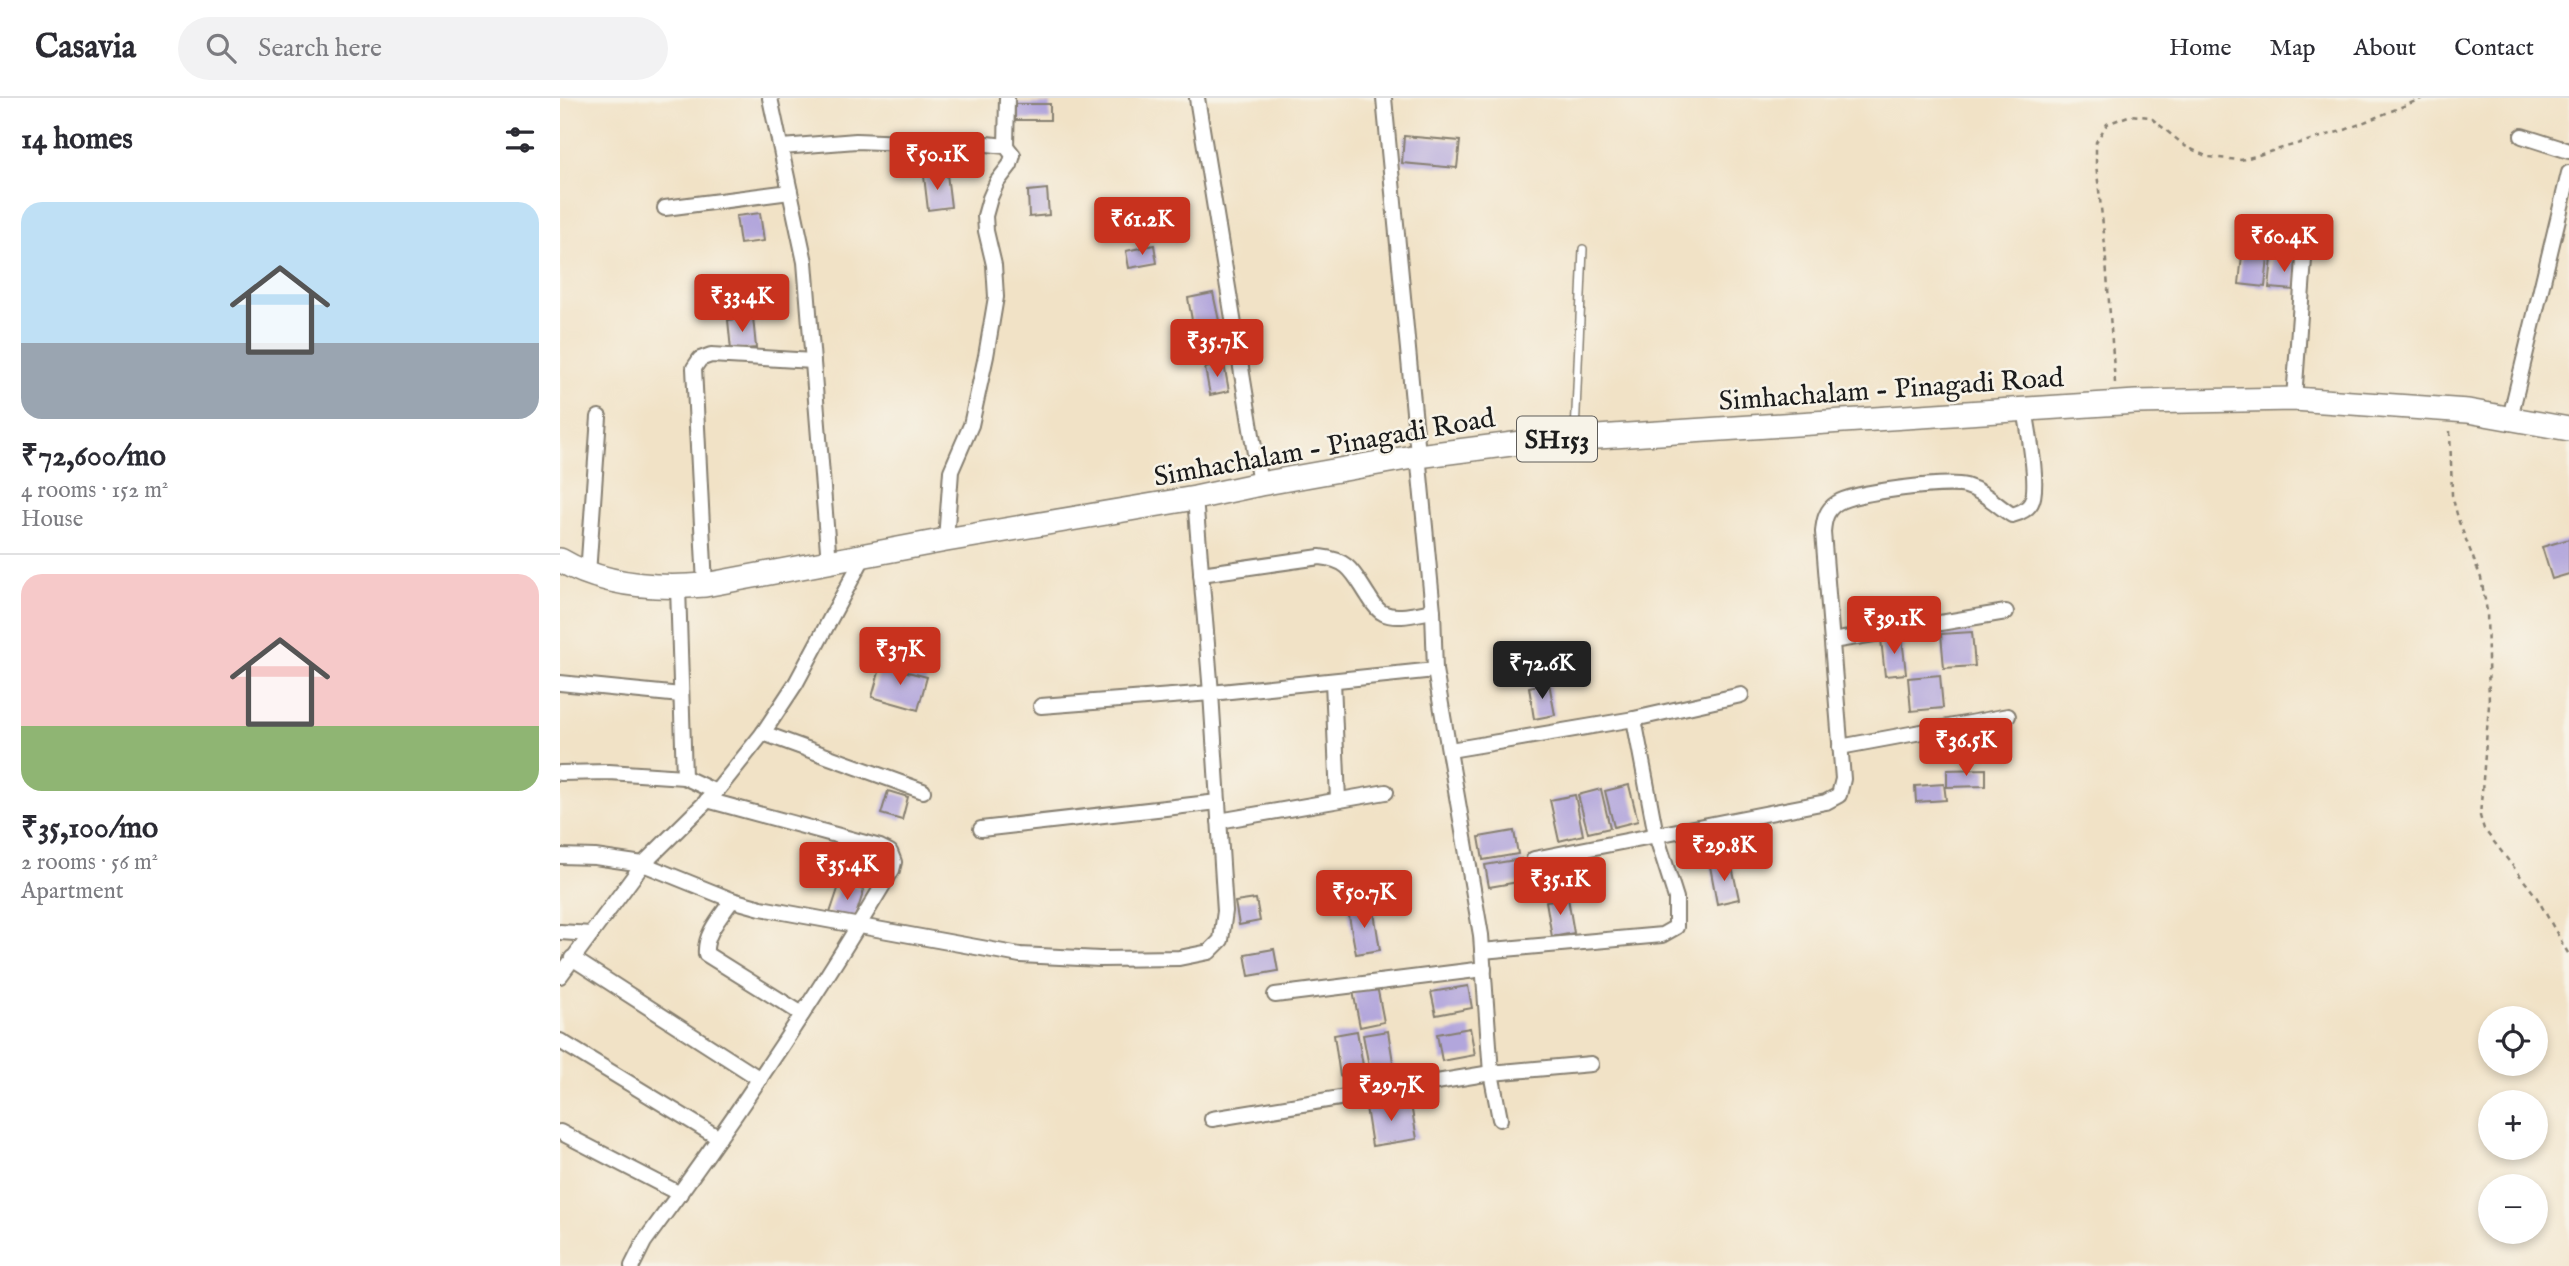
<!DOCTYPE html>
<meta charset="utf-8">
<style>
:root{--surface:#fff;--page:#f2f2f3;--text:#2b2b33;--muted:#7c7c81;--line:#e1e1e2;--accent:#c8321e}
body{margin:0;font-family:"IM FELL English",serif;background:var(--page);color:var(--text);height:100vh;display:flex;flex-direction:column;font-size:26px;white-space:nowrap}
*{box-sizing:border-box;margin:0}
p{font-size:23px;color:var(--muted)}
.icon{flex:none;width:38px;height:38px;fill:none;stroke:currentColor;stroke-width:2;stroke-linecap:round;stroke-linejoin:round}
.map{position:relative;flex:1;overflow:hidden}
.sheet{display:flex;flex-direction:column;background:var(--surface);width:560px}
.sheet>*{flex:none}
.buttons{position:absolute;left:1918px;top:908px;display:grid;gap:14px}
.buttons a{display:grid;place-items:center;width:70px;height:70px;border-radius:50%;background:var(--surface);box-shadow:0 4px 10px #0003;font-size:35px}
.price{position:absolute;translate:-50% -60px;padding:0 16px;border-radius:7px;background:var(--accent);color:#fff;font-size:23px;line-height:46px;filter:drop-shadow(0 2px 4px #0008)}
.price::after{content:'';position:absolute;left:50%;top:42px;width:21px;height:16px;margin-left:-10px;background:inherit;clip-path:polygon(0 0,100% 0,50% 100%)}
.price.on{background:#222;color:#fff}
ul{padding:0;list-style:none}
li{display:grid;align-content:center;gap:14px;height:371px;padding:0 21px}
li+li{border-top:2px solid var(--line)}
li span{display:grid;place-items:center;height:217px;border-radius:21px;color:#555}
li>.icon{margin-inline-start:auto}
span .icon{width:126px;height:126px;fill:#fffc;stroke-width:1}
li b{font-size:30px}
h2{display:flex;justify-content:space-between;align-items:center;height:84px;padding:0 21px;font-size:30px}
header{display:flex;align-items:center;gap:42px;box-sizing:border-box;height:98px;padding:0 35px;background:var(--surface);border-bottom:2px solid var(--line)}
header strong{font-size:33px}
nav{display:flex;gap:38px;margin-inline-start:auto;font-size:24px}
.search{width:490px;height:63px;background:var(--page);display:flex;align-items:center;gap:18px;box-sizing:border-box;padding:0 24px;border-radius:38px;color:var(--muted);font-size:26px}
main{display:flex;flex:1;min-height:0}
.map>svg:first-child{display:block}
.building{fill:#b2a6dc}
.lines{fill:none;stroke-linecap:round;stroke-linejoin:round}
.service-casing{stroke:#867f71;stroke-width:10}
.minor-casing{stroke:#867f71;stroke-width:18}
.primary-casing{stroke:#867f71;stroke-width:26}
.path{stroke:#867f71;stroke-width:2.5;stroke-dasharray:5 5;stroke-linecap:butt}
.service{stroke:#fff;stroke-width:7}
.minor{stroke:#fff;stroke-width:14}
.primary{stroke:#fff;stroke-width:23}
.labels{text-anchor:middle;stroke-width:5;stroke-linejoin:round;paint-order:stroke}
.shield{fill:#f7f3e8;stroke:#5e5c59;stroke-width:2}
.shield-label{font-size:26px;font-weight:bold;fill:#1c1c1c}
.street-label{font-size:28px;fill:#1c1c1c;stroke:#f7f3e8}
</style>
<header>
<strong>Casavia</strong>
<div class="search"><svg class="icon" aria-label="search" viewBox="0 0 24 24"><circle cx="10" cy="10" r="6"/><path d="M15 15l6 6"/></svg>Search here</div>
<nav><a>Home</a><a>Map</a><a>About</a><a>Contact</a></nav>
</header>
<main>
<section class="sheet">
<h2>14 homes<svg class="icon" aria-label="filters" viewBox="0 0 24 24"><path d="M4 7h16M4 17h16"/><circle cx="9" cy="7" r="2"/><circle cx="15" cy="17" r="2"/></svg></h2>
<ul>
<li><span style="background:linear-gradient(#bfe0f5 65%,#9aa5b1 0)"><svg class="icon" aria-label="home" viewBox="0 0 24 24"><path d="M3 11l9-7 9 7M6 9v11h12V9"/></svg></span><div><b>₹72,600/mo</b><p>4 rooms · 152 m²</p><p>House</p></div></li>
<li><span style="background:linear-gradient(#f6c9c9 70%,#8fb573 0)"><svg class="icon" aria-label="home" viewBox="0 0 24 24"><path d="M3 11l9-7 9 7M6 9v11h12V9"/></svg></span><div><b>₹35,100/mo</b><p>2 rooms · 56 m²</p><p>Apartment</p></div></li>
</ul>
</section>
<div class="map">
<svg width="2009" height="1168" viewBox="0 0 2009 1168">
<rect width="100%" height="100%" fill="#f7f3e8"/>
<filter id="ink" filterUnits="userSpaceOnUse"><feTurbulence type="fractalNoise" baseFrequency=".0143" numOctaves="2"/><feDisplacementMap in="SourceGraphic" scale="14" xChannelSelector="R" yChannelSelector="G"/><feConvolveMatrix kernelMatrix="1 2 1 2 8 2 1 2 1" color-interpolation-filters="sRGB"/></filter>
<filter id="wash" filterUnits="userSpaceOnUse"><feTurbulence type="fractalNoise" baseFrequency=".00686" numOctaves="4" result="noise"/><feDisplacementMap in="SourceGraphic" scale="28" xChannelSelector="R" yChannelSelector="G"/><feGaussianBlur stdDeviation="1.57" result="paint"/><feColorMatrix in="noise" values="0 0 0 0 0 0 0 0 0 0 0 0 0 0 0 0 0 1.4 0 .05"/><feComposite in="paint" operator="in"/></filter>
<g filter="url(#wash)">
<rect width="100%" height="100%" fill="#f1e2c6"/>
<g id="blocks">
<g class="building">
<rect x="455" y="6" width="35" height="16"/>
<path d="M844 38 900 43 897 70 842 65Z"/>
<path d="M387 76 391 109 368 112 364 78Z"/>
<path d="M487 91 489 117 469 119 468 93Z"/>
<path d="M200 115 204 143 180 146 176 118Z"/>
<path d="M594 147 597 165 569 170 566 153Z"/>
<path d="M1682 157 1708 159 1705 189 1679 186Z"/>
<path d="M1712 160 1738 162 1735 192 1709 190Z"/>
<path d="M653 195 661 232 648 235 647 230 634 233 628 200Z"/>
<path d="M193 219 196 250 171 252 168 222Z"/>
<path d="M664 266 669 293 650 297 645 270Z"/>
<path d="M2009 441V476L1992 481 1982 449Z"/>
<path d="M1412 534 1415 568 1384 570 1381 536Z"/>
<path d="M1342 539 1346 576 1325 578 1321 541Z"/>
<path d="M321 567 367 579 358 612 312 599Z"/>
<path d="M1380 577 1383 610 1351 613 1348 580Z"/>
<path d="M989 585 995 617 974 621 969 589Z"/>
<path d="M1426 671V688L1387 689V672Z"/>
<path d="M1384 686 1386 702 1356 704 1355 688Z"/>
<path d="M1069 687 1078 723 1054 729 1045 693Z"/>
<path d="M1041 691 1050 730 1028 735 1018 697Z"/>
<path d="M328 693 348 699 342 722 321 716Z"/>
<path d="M1015 697 1023 737 999 743 990 702Z"/>
<path d="M954 733 958 756 923 762 919 739Z"/>
<path d="M961 761 964 783 929 789 925 767Z"/>
<path d="M1171 764 1179 801 1157 806 1150 768Z"/>
<path d="M280 785 304 792 294 823 270 815Z"/>
<path d="M1008 800 1014 835 992 839 986 803Z"/>
<path d="M696 801 700 823 679 827 675 804Z"/>
<path d="M813 808 820 852 796 856 788 813Z"/>
<path d="M714 851 718 873 689 878 685 856Z"/>
<path d="M817 888 824 924 800 929 793 893Z"/>
<path d="M908 888 912 910 876 917 871 894Z"/>
<path d="M910 930 915 957 882 963 877 936Z"/>
<path d="M797 933 804 973 780 978 774 937Z"/>
<path d="M828 933 834 970 810 974 803 937Z"/>
<path d="M850 1001 857 1041 812 1048 806 1009Z"/>
</g>
</g>
</g>
<g filter="url(#ink)">
<use href="#blocks" fill-opacity="0" stroke="#867f71" stroke-width="2"/>
<g class="lines">
<defs>
<path id="service" d="M1015 336 1023 151"/>
<g id="minor">
<path d="M210 0 245 164 269 465"/>
<path d="M637 0 700 386"/>
<path d="M824 0 873 513 875 572 921 837 931 975 940 1021"/>
<path d="M1962 38 2009 53"/>
<path d="M446 48 447 0"/>
<path d="M222 49 296 43 370 46H427L446 48 453 57 450 67 437 84 430 100 425 118 426 133 434 167 436 199 426 258 411 327 391 373 386 442"/>
<path d="M105 110 230 94"/>
<path d="M1734 301 1744 161"/>
<path d="M1950 320 2009 75"/>
<path d="M28 476 39 319"/>
<path d="M641 476 760 459C790 462 793 475 809 499 812 504 818 513 823 515 836 522 859 515 873 513"/>
<path d="M145 487 134 270 140 261 151 257 253 263"/>
<path d="M118 489 124 679"/>
<path d="M1272 543 1446 514"/>
<path d="M773 583 778 702"/>
<path d="M0 585 121 597"/>
<path d="M481 608 651 595 875 572"/>
<path d="M203 635 363 693"/>
<path d="M1280 649 1448 618"/>
<path d="M890 652 1074 621 1181 597"/>
<path d="M0 675 49 674 124 679 156 694"/>
<path d="M659 723 826 694"/>
<path d="M421 731 658 704"/>
<path d="M0 758 35 759 83 766 172 802 201 810 460 857 540 861 619 860 649 854 661 842 665 813 651 595 635 400"/>
<path d="M974 761 1266 704 1279 697 1283 681 1263 434C1264 422 1266 412 1277 405 1294 394 1385 383 1406 388 1424 393 1437 408 1452 417 1460 415 1467 412 1471 405 1480 390 1468 330 1465 311"/>
<path d="M172 802C162 817 144 836 146 856L242 916"/>
<path d="M0 834 31 836"/>
<path d="M922 853 1102 837 1116 829V800L1096 737 1074 621"/>
<path d="M12 860 200 981"/>
<path d="M0 878 83 766 156 694 203 635 236 585 304 458"/>
<path d="M715 897 924 871"/>
<path d="M0 943 159 1040"/>
<path d="M652 1021 931 975 1031 966"/>
<path d="M0 1034 120 1096"/>
<path d="M72 1168 84 1144C173 1024 256 900 332 772L334 764 330 754 320 749 147 702"/>
</g>
<path id="primary" d="M0 462C42 487 97 491 145 487L386 442 635 400 700 386 858 358 976 343 1576 304 1734 301 1908 313 2009 331"/>
</defs>
<use href="#service" class="service-casing"/>
<use href="#minor" class="minor-casing"/>
<use href="#primary" class="primary-casing"/>
<g class="path">
<path d="M1555 285 1544 136 1536 66V44L1547 26 1571 17 1590 19 1625 48 1648 59 1681 62 1785 32 1863 0"/>
<path d="M1890 333 1892 397 1899 424 1921 480 1927 513 1929 607 1920 718 1924 731 1976 798 2009 857"/>
</g>
<use href="#service" class="service"/>
<use href="#minor" class="minor"/>
<use href="#primary" class="primary"/>
</g>
</g>
<g class="labels">
<rect class="shield" x="957" y="318.5" width="80" height="45" rx="5"/>
<g class="shield-label">
<text x="997" y="350">SH153</text>
</g>
<g class="street-label">
<text transform="translate(1331 290) rotate(-4)" y="10">Simhachalam - Pinagadi Road</text>
<text transform="translate(764 348) rotate(-10)" y="10">Simhachalam - Pinagadi Road</text>
</g>
</g>
</svg>
<div class="buttons">
<a><svg class="icon" aria-label="locate" viewBox="0 0 24 24"><circle cx="12" cy="12" r="6"/><path d="M12 2v4M12 18v4M2 12h4M18 12h4"/></svg></a>
<a>+</a>
<a>−</a>
</div>
<b class="price" style="left:377px;top:94px">₹50.1K</b>
<b class="price" style="left:582px;top:159px">₹61.2K</b>
<b class="price" style="left:1724px;top:176px">₹60.4K</b>
<b class="price" style="left:182px;top:236px">₹33.4K</b>
<b class="price" style="left:657px;top:281px">₹35.7K</b>
<b class="price" style="left:1334px;top:558px">₹39.1K</b>
<b class="price" style="left:340px;top:589px">₹37K</b>
<b class="price on" style="left:982px;top:603px">₹72.6K</b>
<b class="price" style="left:1406px;top:680px">₹36.5K</b>
<b class="price" style="left:1164px;top:785px">₹29.8K</b>
<b class="price" style="left:287px;top:804px">₹35.4K</b>
<b class="price" style="left:1000px;top:819px">₹35.1K</b>
<b class="price" style="left:804px;top:832px">₹50.7K</b>
<b class="price" style="left:831px;top:1025px">₹29.7K</b>
</div>
</main>
